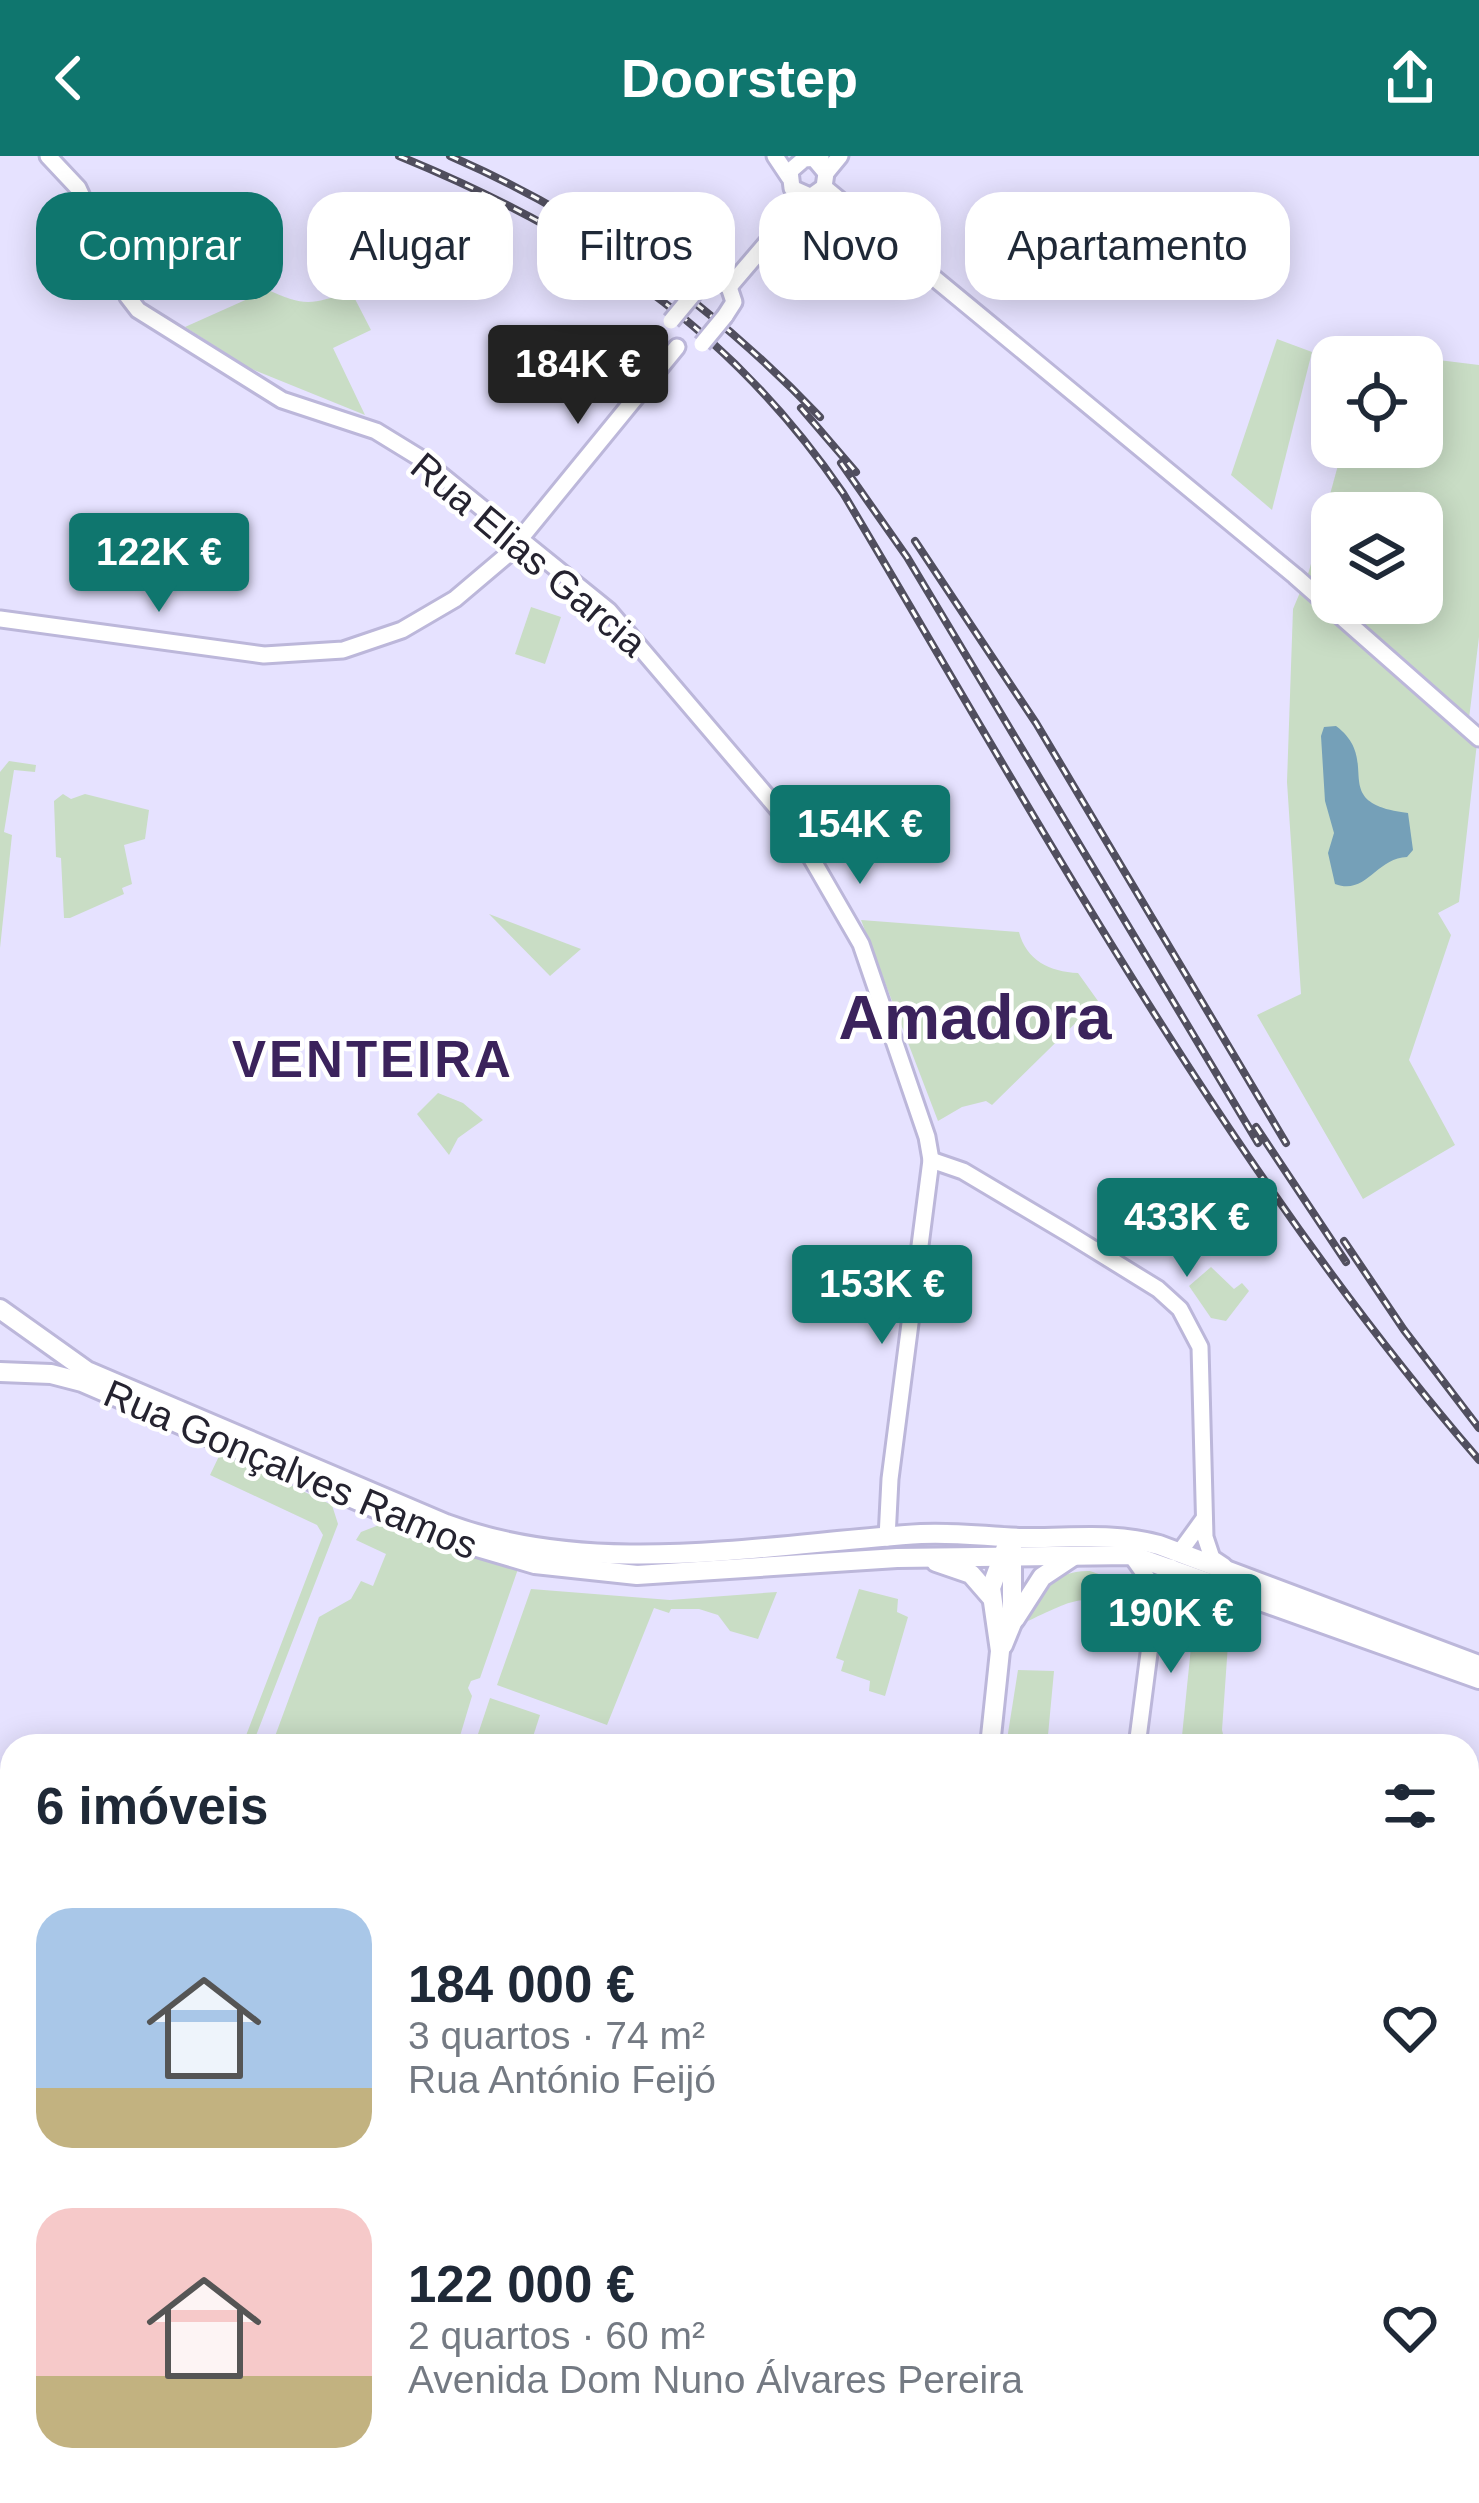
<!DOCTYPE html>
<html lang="pt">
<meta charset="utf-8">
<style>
:root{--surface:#fff;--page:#f2f2f3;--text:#1f2937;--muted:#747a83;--accent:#0f766e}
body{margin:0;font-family:Arial,sans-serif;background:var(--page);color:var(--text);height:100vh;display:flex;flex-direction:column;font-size:45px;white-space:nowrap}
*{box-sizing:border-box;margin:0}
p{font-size:39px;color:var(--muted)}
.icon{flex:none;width:66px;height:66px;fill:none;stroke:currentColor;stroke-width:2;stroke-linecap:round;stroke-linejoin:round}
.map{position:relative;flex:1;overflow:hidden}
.side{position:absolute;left:0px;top:1578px;width:1479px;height:771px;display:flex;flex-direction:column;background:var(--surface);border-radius:36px 36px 0 0;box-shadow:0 6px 30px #0003}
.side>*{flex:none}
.banner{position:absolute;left:36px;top:36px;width:1407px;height:108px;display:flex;gap:24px}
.controls{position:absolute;left:1311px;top:180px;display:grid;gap:24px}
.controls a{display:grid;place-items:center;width:132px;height:132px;border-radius:24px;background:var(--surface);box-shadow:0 6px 30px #0003;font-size:60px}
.price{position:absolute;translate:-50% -102px;padding:0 27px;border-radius:12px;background:var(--accent);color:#fff;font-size:39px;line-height:78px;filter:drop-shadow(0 3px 6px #0008)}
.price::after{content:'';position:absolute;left:50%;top:72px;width:36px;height:27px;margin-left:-18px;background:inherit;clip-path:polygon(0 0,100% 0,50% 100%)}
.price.on{background:#222;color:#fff}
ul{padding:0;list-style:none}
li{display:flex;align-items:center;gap:36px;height:300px;padding:0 36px}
li span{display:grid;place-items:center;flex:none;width:336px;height:240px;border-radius:36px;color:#555}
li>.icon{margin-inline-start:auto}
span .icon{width:144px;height:144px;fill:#fffc;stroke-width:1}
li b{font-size:51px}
h2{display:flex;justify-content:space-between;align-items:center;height:144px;padding:0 36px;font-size:51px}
.tag{padding:0 42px;border-radius:36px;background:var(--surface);box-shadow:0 6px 30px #0003;font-size:42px;line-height:108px}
.tag.on{background:var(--accent);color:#fff}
header{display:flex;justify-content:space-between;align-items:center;height:156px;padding:0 36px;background:var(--accent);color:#fff;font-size:54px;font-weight:700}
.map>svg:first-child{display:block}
.green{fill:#c9ddc5;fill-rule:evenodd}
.water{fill:#75a0b8}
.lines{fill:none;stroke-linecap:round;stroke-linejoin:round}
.tertiary-casing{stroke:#bcb7da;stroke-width:21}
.secondary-casing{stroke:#bcb7da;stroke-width:24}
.tertiary{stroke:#fff;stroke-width:15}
.secondary{stroke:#fff;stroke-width:18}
.rail-casing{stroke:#514f5f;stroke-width:8}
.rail{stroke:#fff;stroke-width:3;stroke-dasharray:9;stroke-linecap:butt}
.tertiary-bridge-casing{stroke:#bcb7da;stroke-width:21;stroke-linecap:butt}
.tertiary-bridge{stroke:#fff;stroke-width:15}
.labels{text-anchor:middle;stroke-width:9;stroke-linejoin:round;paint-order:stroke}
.street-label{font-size:39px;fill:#252330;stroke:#fff}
.district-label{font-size:51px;font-weight:bold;letter-spacing:3px;fill:#3b235c;stroke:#fff}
.town-label{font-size:63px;font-weight:bold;fill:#3b235c;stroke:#fff}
</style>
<header><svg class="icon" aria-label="back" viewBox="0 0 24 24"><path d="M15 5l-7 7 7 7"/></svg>Doorstep<svg class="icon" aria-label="share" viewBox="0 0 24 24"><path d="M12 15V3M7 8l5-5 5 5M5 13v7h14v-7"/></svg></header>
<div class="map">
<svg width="1479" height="2347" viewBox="0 0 1479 2347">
<rect width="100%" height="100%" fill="#e6e2ff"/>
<g class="green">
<path d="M268 134C303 150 312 149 348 136L355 143 371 174 333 192 365 259 249 212 185 171Z"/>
<path d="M1277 183 1312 196 1272 354 1231 319Z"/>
<path d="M1422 202 1479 209V481L1467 579 1477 587 1459 746 1438 757 1451 779 1409 904 1455 989 1363 1043 1257 859 1301 838 1287 626 1293 453 1309 415 1343 291H1422ZM1332 357H1422V447H1332Z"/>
<path d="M531 451 561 461 545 508 515 498Z"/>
<path d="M9 605 36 609 35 616 14 614 4 676 12 679 0 792V616Z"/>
<path d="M63 638 71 643 85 638 149 654 145 683 124 689 132 728 122 732 124 738 70 762H64L61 702 56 701 54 645Z"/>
<path d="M489 758 581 793 550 820Z"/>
<path d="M861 764 1019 776C1026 804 1050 816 1078 817L1098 845 992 949 986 945 962 951 938 965Z"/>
<path d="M438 937 463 947 483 964 458 982 449 999 417 958Z"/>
<path d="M1211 1111 1234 1133 1242 1127 1249 1135 1226 1165 1211 1162 1189 1130Z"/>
<path d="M221 1296 332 1349 338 1368 252 1590H242L323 1379 317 1369 210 1319Z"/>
<path d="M379 1369 427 1389 518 1413 480 1522 471 1525 468 1532 472 1540 457 1590H292L274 1583 319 1461 351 1443 361 1425 373 1430 386 1398 356 1384 361 1376Z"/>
<path d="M1090 1415 1144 1434 1139 1473C1088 1434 1085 1438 1028 1465 1042 1436 1054 1414 1090 1415Z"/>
<path d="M531 1433 670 1444 777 1436 758 1483 730 1475 718 1459 699 1453H671L669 1457 654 1452 607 1569 497 1529Z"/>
<path d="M859 1433 898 1443 897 1456 908 1461 885 1540 869 1535 870 1525 841 1515 844 1505 836 1502Z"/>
<path d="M1192 1481 1228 1488 1222 1574 1226 1590H1181Z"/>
<path d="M1018 1514 1054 1515 1047 1590H1006Z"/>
<path d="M490 1542 540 1559 530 1590H474Z"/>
<path d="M0 1902 12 1906V2337H462L459 2347H0Z"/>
</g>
<path class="water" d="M1336 570C1384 606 1325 647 1408 657L1413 694 1407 701C1376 702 1366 740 1335 728L1328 697 1334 677 1325 645 1321 580 1324 571Z"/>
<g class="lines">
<defs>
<g id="tertiary">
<path d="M48 0 78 32 128 141 138 154 282 244 376 275 420 302 609 455 794 672 861 788 927 981 931 1004 890 1323 887 1382"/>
<path d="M775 0 789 21"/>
<path d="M826 17 840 0"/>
<path d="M824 31 1295 420 1479 582"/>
<path d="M810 40 792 32 790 15 804 3 821 2"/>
<path d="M700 130 715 123 729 131 734 146 725 160"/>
<path d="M729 131 800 48 824 31 826 17 816 5"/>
<path d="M0 463 264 499 343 494 402 474 455 443 507 399 677 191"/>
<path d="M931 1004 963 1015 1069 1078 1158 1133 1180 1153 1200 1191 1205 1381 1212 1402 1224 1410"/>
<path d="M1179 1397 1203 1364"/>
<path d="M1131 1399 1148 1423 1156 1443"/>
<path d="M1137 1590 1156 1443 1171 1411"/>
</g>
<g id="secondary">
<path d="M0 1153 87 1215 446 1368C597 1424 765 1388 921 1378 955 1376 988 1381 1022 1382 1069 1383 1112 1376 1159 1389L1479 1509"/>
<path d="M0 1216 51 1218 82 1226 440 1380 535 1408 637 1419 897 1402 1131 1399 1479 1523"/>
<path d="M936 1406 971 1418 991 1441"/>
<path d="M1015 1463 1042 1421 1072 1401"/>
<path d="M1003 1489 1012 1467V1392"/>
<path d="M990 1590 1000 1495 991 1432 1006 1391"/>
<path d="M707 2347 712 2337"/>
<path d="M724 2347 729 2337"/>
</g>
</defs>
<use href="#tertiary" class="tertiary-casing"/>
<use href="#secondary" class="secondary-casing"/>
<use href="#tertiary" class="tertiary"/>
<use href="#secondary" class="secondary"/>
<defs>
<g id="rail">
<path d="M399 0C585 76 728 169 843 337 1040 668 1226 1011 1479 1304"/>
<path d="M450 0C591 61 714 150 820 261"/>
<path d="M801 252 856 316"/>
<path d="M841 307 907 401 1258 987"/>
<path d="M915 385 1036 567 1286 987"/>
<path d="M1256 971 1346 1106"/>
<path d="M1344 1085 1404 1174 1479 1272"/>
</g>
</defs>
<use href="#rail" class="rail-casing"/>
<use href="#rail" class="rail"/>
<defs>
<g id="tertiary-bridge">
<path d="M671 165 700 130"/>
<path d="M702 188 725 160"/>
</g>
</defs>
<use href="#tertiary-bridge" class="tertiary-bridge-casing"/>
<use href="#tertiary-bridge" class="tertiary-bridge"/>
</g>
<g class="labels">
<g class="street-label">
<text transform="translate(529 398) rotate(40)" y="14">Rua Elias Garcia</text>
<text transform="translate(291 1313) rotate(23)" y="14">Rua Gonçalves Ramos</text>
</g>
<g class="district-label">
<text x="373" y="921">VENTEIRA</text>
</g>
<g class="town-label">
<text x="975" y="883">Amadora</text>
</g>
</g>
</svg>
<div class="controls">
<a><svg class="icon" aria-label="locate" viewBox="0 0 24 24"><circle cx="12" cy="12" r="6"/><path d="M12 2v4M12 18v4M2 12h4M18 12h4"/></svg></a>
<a><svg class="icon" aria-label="layers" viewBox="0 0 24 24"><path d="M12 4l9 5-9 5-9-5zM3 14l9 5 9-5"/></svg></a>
</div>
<b class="price on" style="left:578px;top:271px">184K €</b>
<b class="price" style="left:159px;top:459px">122K €</b>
<b class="price" style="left:860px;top:731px">154K €</b>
<b class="price" style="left:1187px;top:1124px">433K €</b>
<b class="price" style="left:882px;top:1191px">153K €</b>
<b class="price" style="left:1171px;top:1520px">190K €</b>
<div class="banner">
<a class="tag on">Comprar</a>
<a class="tag">Alugar</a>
<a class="tag">Filtros</a>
<a class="tag">Novo</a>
<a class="tag">Apartamento</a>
</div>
<section class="side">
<h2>6 imóveis<svg class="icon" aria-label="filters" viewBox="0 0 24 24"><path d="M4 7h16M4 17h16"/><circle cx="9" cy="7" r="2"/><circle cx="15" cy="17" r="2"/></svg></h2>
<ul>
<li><span style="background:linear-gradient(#a9c7e8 75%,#c2b280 0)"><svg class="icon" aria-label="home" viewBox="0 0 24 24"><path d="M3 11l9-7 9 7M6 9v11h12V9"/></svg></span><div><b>184 000 €</b><p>3 quartos · 74 m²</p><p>Rua António Feijó</p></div><svg class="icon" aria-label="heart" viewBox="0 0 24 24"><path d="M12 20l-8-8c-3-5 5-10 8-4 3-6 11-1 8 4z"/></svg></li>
<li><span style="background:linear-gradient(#f6c9c9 70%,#c2b280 0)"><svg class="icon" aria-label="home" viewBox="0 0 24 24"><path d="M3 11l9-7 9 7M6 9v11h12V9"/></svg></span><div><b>122 000 €</b><p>2 quartos · 60 m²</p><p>Avenida Dom Nuno Álvares Pereira</p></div><svg class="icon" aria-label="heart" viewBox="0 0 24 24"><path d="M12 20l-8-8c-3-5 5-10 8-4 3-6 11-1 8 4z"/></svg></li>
</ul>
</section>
</div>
